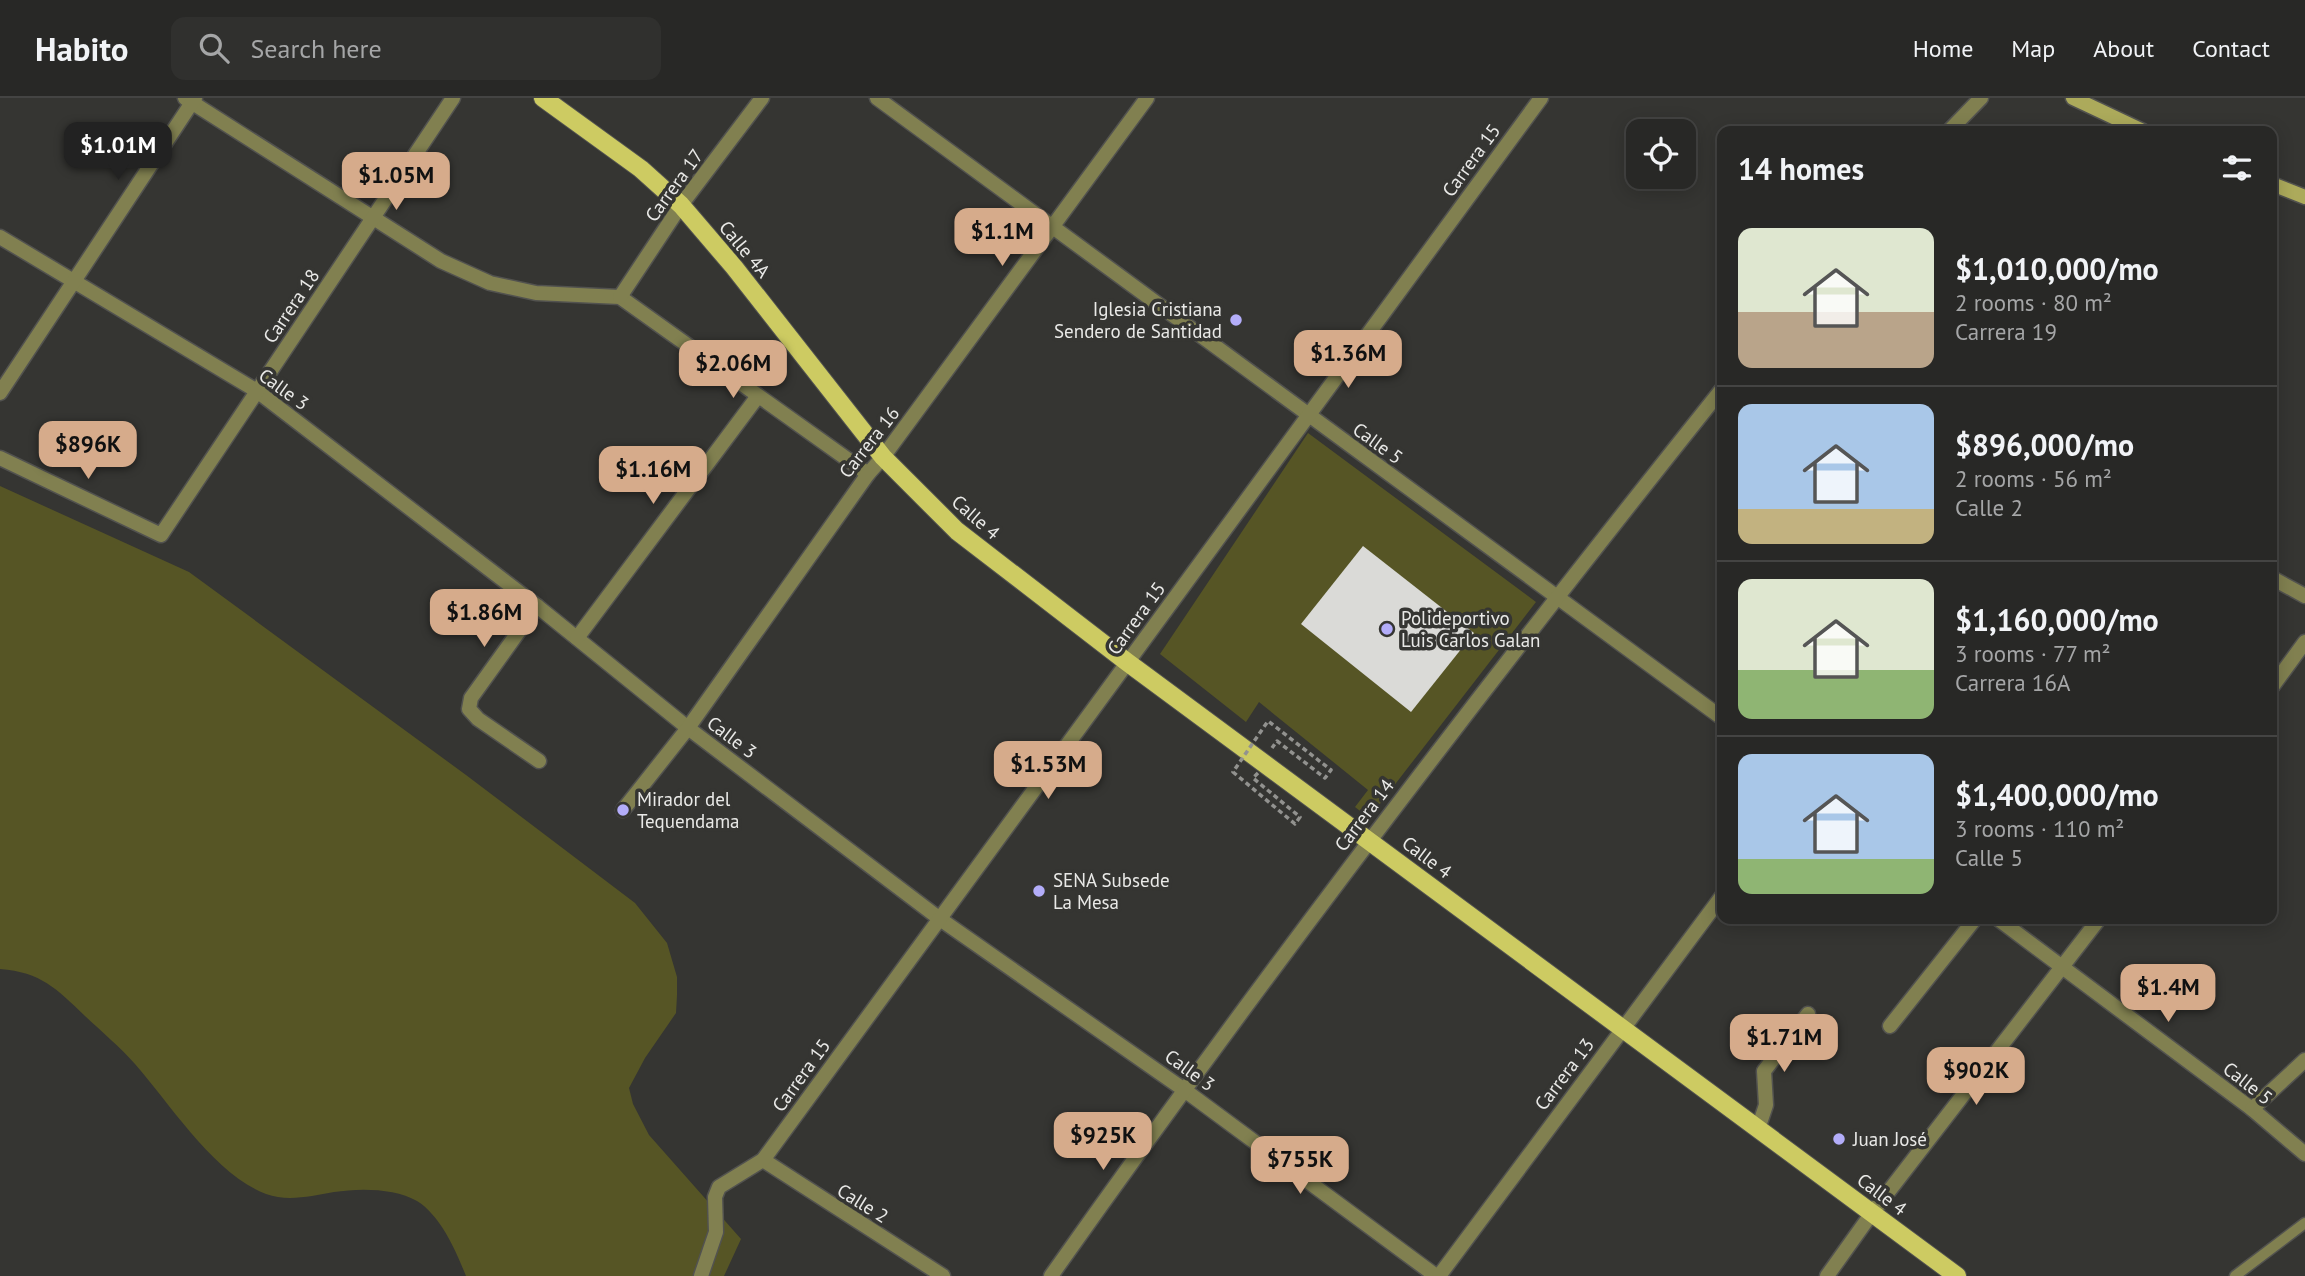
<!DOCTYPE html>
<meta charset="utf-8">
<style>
:root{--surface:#282826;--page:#30302e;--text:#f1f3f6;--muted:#a5a6a7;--line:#444443;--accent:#d6ab8b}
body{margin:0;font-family:"PT Sans",sans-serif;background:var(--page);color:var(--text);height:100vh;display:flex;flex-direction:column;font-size:26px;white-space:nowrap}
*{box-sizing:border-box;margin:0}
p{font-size:23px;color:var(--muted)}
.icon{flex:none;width:38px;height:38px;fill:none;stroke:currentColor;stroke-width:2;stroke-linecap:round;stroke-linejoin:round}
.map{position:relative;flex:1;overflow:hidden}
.details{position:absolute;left:1717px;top:28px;width:560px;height:798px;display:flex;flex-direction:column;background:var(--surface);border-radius:14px;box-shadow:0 4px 18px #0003,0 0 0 2px var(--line)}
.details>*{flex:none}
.fabs{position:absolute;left:1626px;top:21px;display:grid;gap:14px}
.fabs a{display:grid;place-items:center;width:70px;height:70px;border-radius:14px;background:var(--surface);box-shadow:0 4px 18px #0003,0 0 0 2px var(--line);font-size:35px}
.price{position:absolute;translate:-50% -60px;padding:0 16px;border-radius:14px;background:var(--accent);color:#111;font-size:23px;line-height:46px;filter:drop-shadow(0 2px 4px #0008)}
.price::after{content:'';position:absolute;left:50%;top:42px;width:21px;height:16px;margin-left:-10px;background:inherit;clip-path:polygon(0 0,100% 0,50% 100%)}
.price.current{background:#222;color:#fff}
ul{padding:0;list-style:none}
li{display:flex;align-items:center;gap:21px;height:175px;padding:0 21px}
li+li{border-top:2px solid var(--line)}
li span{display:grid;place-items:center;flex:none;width:196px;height:140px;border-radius:14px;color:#555}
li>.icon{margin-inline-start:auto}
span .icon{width:84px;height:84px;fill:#fffc;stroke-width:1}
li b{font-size:30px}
h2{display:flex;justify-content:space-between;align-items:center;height:84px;padding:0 21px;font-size:30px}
header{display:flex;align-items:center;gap:42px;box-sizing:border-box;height:98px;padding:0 35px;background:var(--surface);border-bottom:2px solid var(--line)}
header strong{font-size:33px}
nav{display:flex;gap:38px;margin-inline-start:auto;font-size:24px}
.search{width:490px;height:63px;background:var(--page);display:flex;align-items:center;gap:18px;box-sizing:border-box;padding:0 24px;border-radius:14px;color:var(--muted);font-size:26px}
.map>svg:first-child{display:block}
.green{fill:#565525}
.building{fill:#dadad7}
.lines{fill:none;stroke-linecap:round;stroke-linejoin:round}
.service-casing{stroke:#52524f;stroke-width:13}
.minor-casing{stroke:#52524f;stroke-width:17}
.secondary-casing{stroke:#52524f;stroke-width:17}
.primary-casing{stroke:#52524f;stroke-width:20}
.service{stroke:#818050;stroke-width:10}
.minor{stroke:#818050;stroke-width:14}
.secondary{stroke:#acaa5b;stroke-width:14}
.primary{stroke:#cdcb62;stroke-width:18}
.path-bridge{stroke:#92928f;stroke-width:3.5;stroke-dasharray:5 3.5;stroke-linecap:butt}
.poi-dot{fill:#b3adf9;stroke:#353532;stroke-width:2.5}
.labels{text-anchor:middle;stroke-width:7;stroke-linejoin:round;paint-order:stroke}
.street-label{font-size:19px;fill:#e9e9e7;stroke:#353532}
.poi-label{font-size:19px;fill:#e9e9e7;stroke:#353532;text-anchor:start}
</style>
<header>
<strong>Habito</strong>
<div class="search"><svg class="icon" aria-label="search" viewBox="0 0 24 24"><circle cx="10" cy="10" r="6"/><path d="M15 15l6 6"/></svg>Search here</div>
<nav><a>Home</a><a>Map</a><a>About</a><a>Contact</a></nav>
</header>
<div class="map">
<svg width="2305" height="1178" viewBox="0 0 2305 1178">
<rect width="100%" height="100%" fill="#353532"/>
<g class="green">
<path d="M1308 335 1536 504 1369 720 1355 709 1368 692 1259 604 1246 624 1160 556Z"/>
<path d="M0 388 189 474 466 677 635 805 667 845 677 879V897L676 915 645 960 629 990 633 1006 649 1037 741 1141 724 1178H466C456 1153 441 1118 417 1103 395 1090 359 1090 334 1094 311 1098 288 1104 266 1096 214 1076 171 1007 135 966 120 949 102 934 85 918 57 891 41 874 0 871Z"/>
</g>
<path class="building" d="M1363 448 1474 535 1411 614 1301 526Z"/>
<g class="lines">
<defs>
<path id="service" d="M2235 1178 2305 1125"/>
<g id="minor">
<path d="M185 0 441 163 490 185 536 195 620 199 868 376"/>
<path d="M877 0 1722 620"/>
<path d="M1949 33 1981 0"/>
<path d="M0 139 257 293 537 508 688 630 940 821 1183 991 1436 1178"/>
<path d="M620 199 681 107 762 0"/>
<path d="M0 295 195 0"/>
<path d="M0 360 161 437 453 0"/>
<path d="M2272 480 2305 498"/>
<path d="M537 508 471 600 469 611 478 621 539 663"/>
<path d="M577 540 758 298"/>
<path d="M2272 589 2305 544"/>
<path d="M623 712 688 630 868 376 883 359 1147 0"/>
<path d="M1998 821 2252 1011 2305 1056"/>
<path d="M1890 928 1975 821"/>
<path d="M2252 1011 2305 962"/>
<path d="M1758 1031 1766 1007 1764 973 1808 916"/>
<path d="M763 1062 943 1178"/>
<path d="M701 1178 716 1134 715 1099 719 1089 763 1062 1541 0"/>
<path d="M1051 1178C1265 875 1490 581 1722 291"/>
<path d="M1439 1178 1722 798"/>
<path d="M1827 1178 1872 1115 2099 821"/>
</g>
<g id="secondary">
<path d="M2073 0 2143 33"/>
<path d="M2272 86 2305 99"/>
</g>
<path id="primary" d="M543 0 641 71 681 107 734 169 883 359 957 433 1127 564 1957 1178"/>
</defs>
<use href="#service" class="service-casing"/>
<use href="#minor" class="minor-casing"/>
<use href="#secondary" class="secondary-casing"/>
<use href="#primary" class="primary-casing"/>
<use href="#service" class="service"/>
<use href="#minor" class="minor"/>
<use href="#secondary" class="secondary"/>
<use href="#primary" class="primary"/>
<path class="path-bridge" d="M1258 675 1253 680 1300 719 1295 726 1233 674 1268 623 1331 672 1325 680 1277 643 1272 650"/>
</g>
<g class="poi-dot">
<circle cx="1236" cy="222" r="7"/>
<circle cx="1387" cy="531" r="7"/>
<circle cx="623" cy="712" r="7"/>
<circle cx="1039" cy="793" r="7"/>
<circle cx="1839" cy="1041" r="7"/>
</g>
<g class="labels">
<g class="street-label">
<text transform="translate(1471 62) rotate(-54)" y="7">Carrera 15</text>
<text transform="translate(674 87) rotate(-54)" y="7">Carrera 17</text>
<text transform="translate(745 151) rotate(50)" y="7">Calle 4A</text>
<text transform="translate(291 208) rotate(-56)" y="7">Carrera 18</text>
<text transform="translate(284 291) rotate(36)" y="7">Calle 3</text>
<text transform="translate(869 344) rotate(-52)" y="7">Carrera 16</text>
<text transform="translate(1378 345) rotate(36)" y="7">Calle 5</text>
<text transform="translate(976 419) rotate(41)" y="7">Calle 4</text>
<text transform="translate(1136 520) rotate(-54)" y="7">Carrera 15</text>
<text transform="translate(732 639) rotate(37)" y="7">Calle 3</text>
<text transform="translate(1364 717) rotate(-53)" y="7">Carrera 14</text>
<text transform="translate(1427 759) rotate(37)" y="7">Calle 4</text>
<text transform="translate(1190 972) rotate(36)" y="7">Calle 3</text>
<text transform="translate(1564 976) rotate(-53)" y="7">Carrera 13</text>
<text transform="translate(801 977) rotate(-54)" y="7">Carrera 15</text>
<text transform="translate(2248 985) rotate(38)" y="7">Calle 5</text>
<text transform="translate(1882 1096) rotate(37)" y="7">Calle 4</text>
<text transform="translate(863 1105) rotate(32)" y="7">Calle 2</text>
</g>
<g class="poi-label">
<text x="1222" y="218" text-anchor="end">Iglesia Cristiana<tspan x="1222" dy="22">Sendero de Santidad</tspan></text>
<text x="1401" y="527">Polideportivo<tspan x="1401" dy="22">Luis Carlos Galan</tspan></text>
<text x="637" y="708">Mirador del<tspan x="637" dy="22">Tequendama</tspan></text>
<text x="1053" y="789">SENA Subsede<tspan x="1053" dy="22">La Mesa</tspan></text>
<text x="1853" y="1048">Juan José</text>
</g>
</g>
</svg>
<div class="fabs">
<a><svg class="icon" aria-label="locate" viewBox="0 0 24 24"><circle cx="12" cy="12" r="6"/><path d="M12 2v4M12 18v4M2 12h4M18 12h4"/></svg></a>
</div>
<b class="price current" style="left:118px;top:84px">$1.01M</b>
<b class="price" style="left:396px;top:114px">$1.05M</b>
<b class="price" style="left:1002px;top:170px">$1.1M</b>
<b class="price" style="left:1348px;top:292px">$1.36M</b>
<b class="price" style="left:733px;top:302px">$2.06M</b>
<b class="price" style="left:88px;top:383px">$896K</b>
<b class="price" style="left:653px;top:408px">$1.16M</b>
<b class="price" style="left:484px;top:551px">$1.86M</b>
<b class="price" style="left:1048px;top:703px">$1.53M</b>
<b class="price" style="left:2168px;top:926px">$1.4M</b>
<b class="price" style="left:1784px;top:976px">$1.71M</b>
<b class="price" style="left:1976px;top:1009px">$902K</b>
<b class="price" style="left:1103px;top:1074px">$925K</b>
<b class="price" style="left:1300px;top:1098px">$755K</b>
<section class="details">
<h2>14 homes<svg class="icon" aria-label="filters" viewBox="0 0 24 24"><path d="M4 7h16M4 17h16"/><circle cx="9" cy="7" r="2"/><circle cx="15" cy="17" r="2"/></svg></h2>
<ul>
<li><span style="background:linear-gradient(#dfe7d0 60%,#b9a48a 0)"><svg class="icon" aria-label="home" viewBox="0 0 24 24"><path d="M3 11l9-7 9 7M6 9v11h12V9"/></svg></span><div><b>$1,010,000/mo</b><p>2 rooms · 80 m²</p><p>Carrera 19</p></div></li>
<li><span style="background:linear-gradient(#a9c7e8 75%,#c2b280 0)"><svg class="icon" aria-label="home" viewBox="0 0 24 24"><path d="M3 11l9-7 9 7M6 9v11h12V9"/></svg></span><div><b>$896,000/mo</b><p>2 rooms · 56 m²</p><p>Calle 2</p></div></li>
<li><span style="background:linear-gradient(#dfe7d0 65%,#8fb573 0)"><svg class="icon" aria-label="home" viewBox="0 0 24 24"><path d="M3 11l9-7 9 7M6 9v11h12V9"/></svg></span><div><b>$1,160,000/mo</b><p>3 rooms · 77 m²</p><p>Carrera 16A</p></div></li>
<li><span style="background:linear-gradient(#a9c7e8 75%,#8fb573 0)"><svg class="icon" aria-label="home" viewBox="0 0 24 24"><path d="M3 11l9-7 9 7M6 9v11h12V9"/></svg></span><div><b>$1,400,000/mo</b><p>3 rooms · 110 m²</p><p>Calle 5</p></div></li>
</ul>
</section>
</div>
